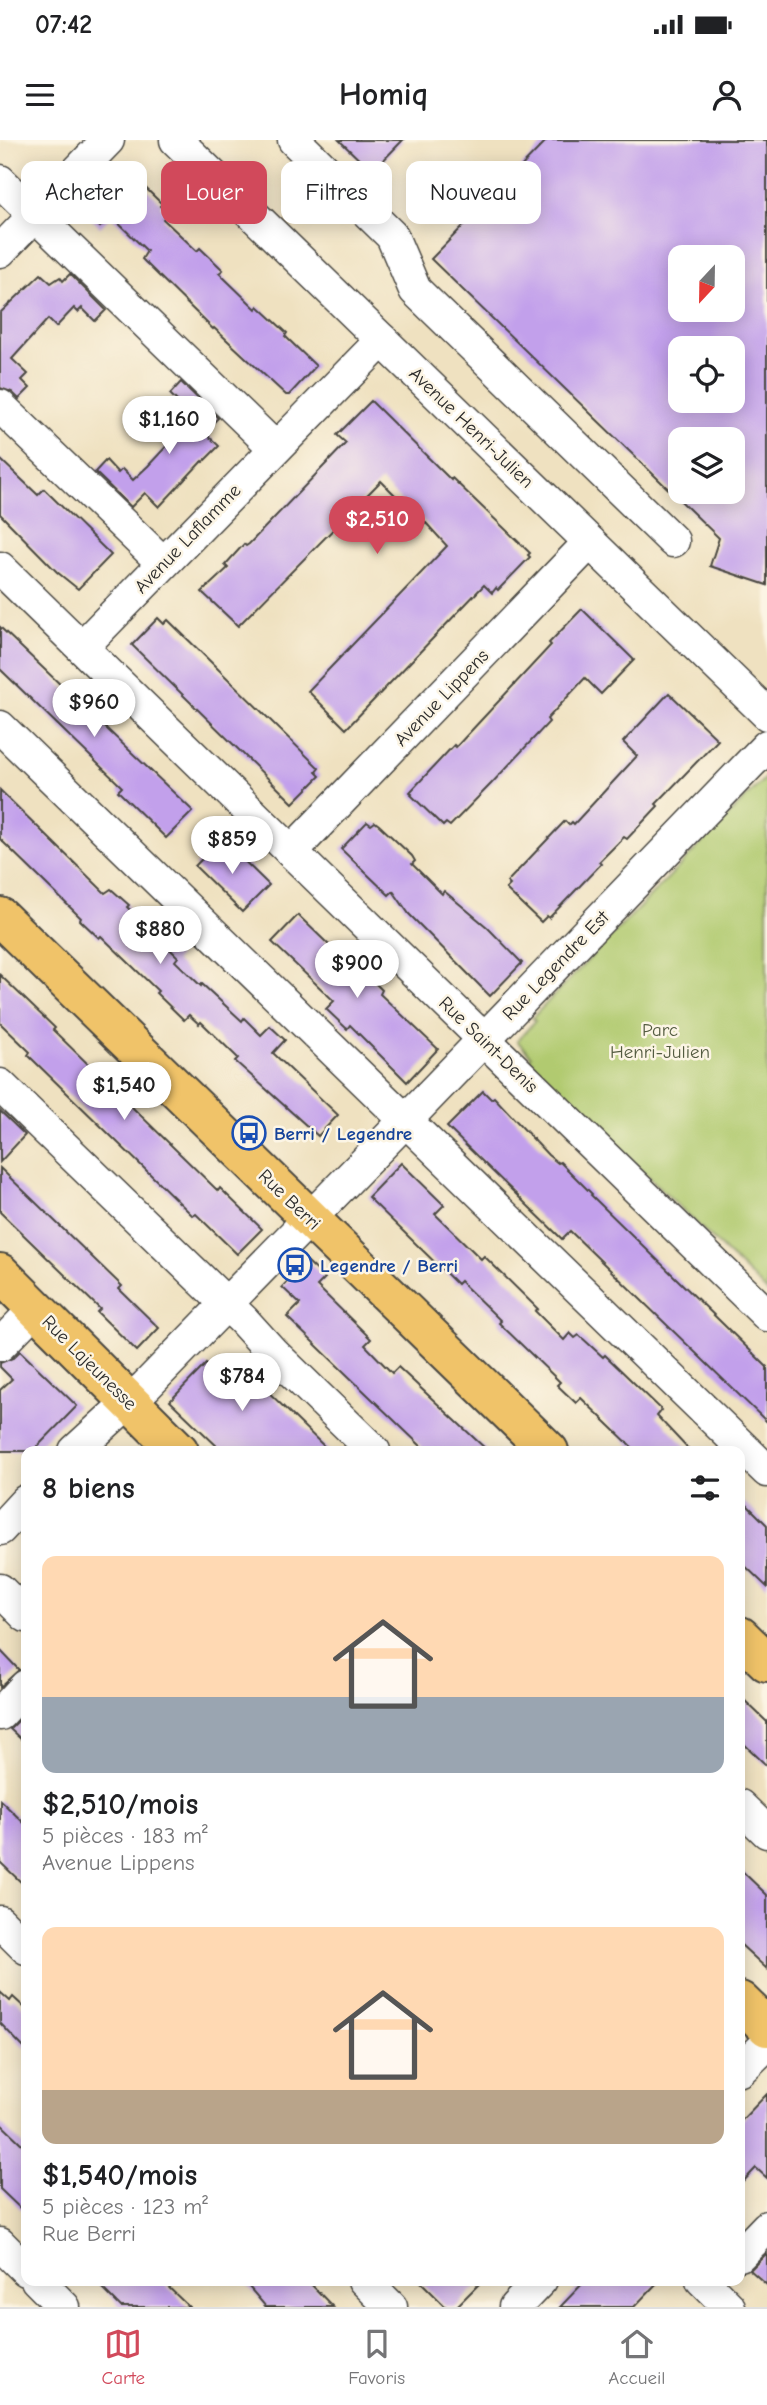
<!DOCTYPE html>
<html lang="fr">
<meta charset="utf-8">
<style>
:root{--surface:#fff;--page:#f6f6f6;--text:#202124;--muted:#757577;--line:#e0e0e0;--accent:#d1495b}
body{margin:0;font-family:"Comic Neue",sans-serif;background:var(--page);color:var(--text);height:100vh;display:flex;flex-direction:column;font-size:26px;white-space:nowrap}
*{box-sizing:border-box;margin:0}
p{font-size:23px;color:var(--muted)}
.icon{flex:none;width:38px;height:38px;fill:none;stroke:currentColor;stroke-width:2;stroke-linecap:round;stroke-linejoin:round}
.map{position:relative;flex:1;overflow:hidden}
.sheet{position:absolute;left:21px;top:1306px;width:724px;height:840px;display:flex;flex-direction:column;background:var(--surface);border-radius:14px;box-shadow:0 4px 18px #0003}
.sheet>*{flex:none}
.hud{position:absolute;left:21px;top:21px;width:726px;height:63px;display:flex;gap:14px}
.needle{width:46px;rotate:202deg}
.fabs{position:absolute;left:668px;top:105px;display:grid;gap:14px}
.fabs a{display:grid;place-items:center;width:77px;height:77px;border-radius:14px;background:var(--surface);box-shadow:0 4px 18px #0003;font-size:35px}
.price{position:absolute;translate:-50% -60px;padding:0 16px;border-radius:24px;background:#fff;color:#222;font-size:23px;line-height:46px;filter:drop-shadow(0 2px 4px #0008)}
.price::after{content:'';position:absolute;left:50%;top:42px;width:21px;height:16px;margin-left:-10px;background:inherit;clip-path:polygon(0 0,100% 0,50% 100%)}
.price.on{background:var(--accent);color:#fff}
ul{padding:0;list-style:none}
li{display:grid;align-content:center;gap:14px;height:371px;padding:0 21px}
li span{display:grid;place-items:center;height:217px;border-radius:14px;color:#555}
li>.icon{margin-inline-start:auto}
span .icon{width:126px;height:126px;fill:#fffc;stroke-width:1}
li b{font-size:30px}
h2{display:flex;justify-content:space-between;align-items:center;height:84px;padding:0 21px;font-size:30px}
.pill{padding:0 24px;border-radius:14px;background:var(--surface);box-shadow:0 4px 18px #0003;font-size:24px;line-height:63px}
.pill.on{background:var(--accent);color:#fff}
.status{display:flex;justify-content:space-between;align-items:center;height:49px;padding:0 35px;background:var(--surface);direction:ltr}
.status svg{height:19px;fill:currentColor}
header{display:flex;justify-content:space-between;align-items:center;height:91px;padding:0 21px;background:var(--surface);font-size:32px;font-weight:600}
.tabs{display:flex;justify-content:space-around;align-items:center;height:98px;border-top:2px solid var(--line);background:var(--surface);font-size:19px;color:var(--muted)}
.tabs a{display:grid;justify-items:center;gap:4px}
.tabs .on{color:var(--accent)}
.map>svg:first-child{display:block}
.green{fill:#b1ca70;stroke:#6e7a4e;stroke-width:2}
.building{fill:#c2a0eb;fill-rule:evenodd}
.lines{fill:none;stroke-linecap:round;stroke-linejoin:round}
.minor-casing{stroke:#484641;stroke-width:35}
.major-casing{stroke:#484641;stroke-width:42}
.minor{stroke:#fff;stroke-width:32}
.major{stroke:#f0c369;stroke-width:38}
.labels{text-anchor:middle;stroke-width:5;stroke-linejoin:round;paint-order:stroke}
.street-label{font-size:19px;fill:#2b2b2b;stroke:#fcf5e5}
.park-label{font-size:19px;fill:#535b40;stroke:#fcf5e5}
.transit-label{font-size:19px;font-weight:bold;fill:#164399;stroke:#fcf5e5;text-anchor:start}
</style>
<div class="status"><b>07:42</b><svg viewBox="0 0 49 12"><path d="M0 12V9h3v3zM5 12V6h3v6zM10 12V3h3v9zM15 12V0h3v12zM26 1h20v11H26zM47 4h2v5h-2z"/></svg></div>
<header><svg class="icon" aria-label="menu" viewBox="0 0 24 24"><path d="M4 6h16M4 12h16M4 18h16"/></svg>Homiq<svg class="icon" aria-label="person" viewBox="0 0 24 24"><circle cx="12" cy="8" r="4"/><path d="M4 21q1-7 8-7t8 7"/></svg></header>
<div class="map">
<svg width="767" height="2167" viewBox="0 0 767 2167">
<rect width="100%" height="100%" fill="#fcf5e5"/>
<filter id="ink" filterUnits="userSpaceOnUse"><feTurbulence type="fractalNoise" baseFrequency=".0143" numOctaves="2"/><feDisplacementMap in="SourceGraphic" scale="14" xChannelSelector="R" yChannelSelector="G"/><feConvolveMatrix kernelMatrix="1 2 1 2 8 2 1 2 1" color-interpolation-filters="sRGB"/></filter>
<filter id="wash" filterUnits="userSpaceOnUse"><feTurbulence type="fractalNoise" baseFrequency=".00686" numOctaves="4" result="noise"/><feDisplacementMap in="SourceGraphic" scale="28" xChannelSelector="R" yChannelSelector="G"/><feGaussianBlur stdDeviation="1.57" result="paint"/><feColorMatrix in="noise" values="0 0 0 0 0 0 0 0 0 0 0 0 0 0 0 0 0 1.4 0 .05"/><feComposite in="paint" operator="in"/></filter>
<g filter="url(#wash)">
<rect width="100%" height="100%" fill="#efe1c0"/>
<path class="green" d="M767 636V1152L529 920 531 916 517 901 535 881 532 878Z"/>
<g id="blocks">
<g class="building">
<path d="M339 0H403L372 32Z"/>
<path d="M547 0H767V445L710 426 719 398 431 119ZM681 117H733V170H681ZM681 208H733V261H681ZM681 299H733V352H681Z"/>
<path d="M123 26 162 64 160 66 168 74 163 79 197 111 200 108 223 130 219 133 256 169 258 166 287 193 285 196 316 226 289 255H286L214 188 213 189 142 119 147 111 111 76 100 87 83 71 95 59 93 56Z"/>
<path d="M41 134 51 143 60 137 63 141 70 134 106 170 95 181 82 168 78 172 74 168 56 187 48 179 12 219 28 234 22 240 30 248 19 259 12 252 0 248V173Z"/>
<path d="M181 242 218 278 204 292 219 306 203 322 202 321 159 367 145 353 131 367 95 332 106 320 118 333 122 329 133 340 148 326 191 280 179 271 183 267 170 254Z"/>
<path d="M371 261 451 340 452 338 530 413 528 415 530 417 498 450 496 448 492 453 484 445 346 589 308 551 447 406 416 372 414 374 381 341 238 486 202 452 228 428 225 425 244 404 246 406 249 404 346 303 337 295Z"/>
<path d="M0 319 38 355 44 349 111 415 78 449 57 432 0 374Z"/>
<path d="M582 469 634 520 601 554 585 538 547 579 549 582 491 644 450 686 446 683 443 686 411 655 412 654 410 652 454 605 456 607 551 505 549 503Z"/>
<path d="M158 478 164 484 168 480 319 628 316 632 320 636 293 663 132 505Z"/>
<path d="M0 487 193 671 166 698 118 651 122 647 0 529Z"/>
<path d="M669 553 718 600 656 664 658 666 627 699 624 697 599 722 601 724 549 778 547 776 541 782 506 749 510 745 507 742 565 681 569 685 572 682 574 684 637 616 623 602Z"/>
<path d="M0 650 105 753 111 749 129 765 127 767 178 817 175 821 201 846 202 844 242 881 244 878 261 895 270 886 285 900 273 913 338 975 318 996 235 921 238 918 201 882 199 884 189 875 184 880 156 853 158 851 101 796 99 798 80 780 81 778 0 699Z"/>
<path d="M367 682 371 685 375 682 379 685 412 716 415 721 412 724 442 754 444 751 487 787 522 823 490 856 409 774 393 751 389 755 341 709Z"/>
<path d="M222 699 269 745 242 772 195 726Z"/>
<path d="M298 775 361 836 363 834 368 840 370 838 382 850 380 854 438 909 407 942 350 885 347 889 326 869 334 861 272 802Z"/>
<path d="M0 835 55 888 53 890 218 1051 220 1048 262 1089 237 1114 196 1074 193 1076 28 915 30 912 0 883Z"/>
<path d="M483 951 491 959 494 957 548 1015 558 1023 560 1022 592 1054 591 1055 767 1227V1282L570 1091 562 1099 447 987Z"/>
<path d="M0 971 25 995 0 1022Z"/>
<path d="M401 1023 444 1065 435 1074 481 1119 484 1116 538 1169 535 1171 564 1200 570 1193 575 1198 579 1195 603 1217 605 1215 662 1270 657 1276 690 1311H636L581 1258 576 1263 557 1245 560 1242 499 1183 501 1181 460 1141 457 1144 368 1057Z"/>
<path d="M0 1028 122 1146 119 1149 159 1188 137 1211 97 1172 100 1169 0 1072Z"/>
<path d="M307 1121 325 1138 317 1146 371 1199 365 1205 392 1233 398 1227 488 1311H426L287 1177 300 1164 282 1147Z"/>
<path d="M20 1211 77 1266 33 1311H0V1250L12 1239 0 1227V1223L13 1218Z"/>
<path d="M251 1216 269 1235 261 1245 329 1311H222L170 1261 206 1224 224 1242Z"/>
<path d="M740 1358 767 1385V1447L740 1421Z"/>
<path d="M0 1510 19 1530 0 1547Z"/>
<path d="M740 1556 767 1582V1626L740 1600Z"/>
<path d="M26 1573V1604L10 1589Z"/>
<path d="M0 1660 26 1685V1747L0 1722Z"/>
<path d="M740 1729 767 1755V1829L740 1804Z"/>
<path d="M0 1852 10 1861 13 1857 26 1869V1910L0 1883Z"/>
<path d="M767 1954V2038L756 2028 740 2045V1982Z"/>
<path d="M0 1983 26 2008V2074L0 2049Z"/>
<path d="M767 2113V2145L750 2130Z"/>
<path d="M94 2140H161L189 2167H121Z"/>
<path d="M243 2140H307L333 2167H266Z"/>
<path d="M419 2140H483L456 2167H446Z"/>
<path d="M586 2140H660L634 2167H560Z"/>
</g>
</g>
</g>
<g filter="url(#ink)">
<use href="#blocks" fill-opacity="0" stroke="#484641" stroke-width="2"/>
<g class="lines">
<defs>
<g id="minor">
<path d="M176 0 767 574"/>
<path d="M294 0 392 96 415 150 673 401"/>
<path d="M0 41 275 308"/>
<path d="M0 111 108 0"/>
<path d="M0 266 163 423"/>
<path d="M0 428 767 1175"/>
<path d="M82 507 382 200"/>
<path d="M0 587 767 1331"/>
<path d="M291 712 590 402"/>
<path d="M0 945 243 1180 272 1212 374 1311"/>
<path d="M0 1205 36 1168"/>
<path d="M75 1311 146 1246 406 980 767 606"/>
<path d="M0 1389 26 1361"/>
<path d="M0 1450 26 1476"/>
<path d="M0 1574 26 1546"/>
<path d="M740 1666 767 1692"/>
<path d="M0 1782 26 1808"/>
<path d="M740 1930 767 1904"/>
<path d="M0 2104 26 2130"/>
<path d="M740 2115 767 2087"/>
<path d="M37 2140 64 2167"/>
<path d="M364 2140 391 2167"/>
<path d="M702 2140 729 2167"/>
<path d="M515 2167 541 2140"/>
</g>
<g id="major">
<path d="M0 777 549 1311"/>
<path d="M0 1133 179 1311"/>
<path d="M740 1496 767 1522"/>
<path d="M740 1861 767 1887"/>
</g>
</defs>
<use href="#minor" class="minor-casing"/>
<use href="#major" class="major-casing"/>
<use href="#minor" class="minor"/>
<use href="#major" class="major"/>
</g>
</g>
<defs>
<symbol id="bus-ring" viewBox="-11 -11 22 22"><circle r="9.5" fill="#fcf5e5" stroke="#1a4fb4" stroke-width="1.5"/><path d="M-5-6H5V4H4V6H2V4H-2V6H-4V4H-5ZM-3.5-4V0h7V-4ZM-3.5 1.2v1.5H-2V1.2ZM2 1.2v1.5H3.5V1.2Z" fill="#1a4fb4"/></symbol>
</defs>
<g fill-rule="evenodd">
<use href="#bus-ring" x="230" y="974" width="38" height="38"/>
<use href="#bus-ring" x="276" y="1106" width="38" height="38"/>
</g>
<g class="labels">
<g class="street-label">
<text transform="translate(472 287) rotate(44)" y="7">Avenue Henri-Julien</text>
<text transform="translate(187 398) rotate(-46)" y="7">Avenue Laflamme</text>
<text transform="translate(441 557) rotate(-46)" y="7">Avenue Lippens</text>
<text transform="translate(555 825) rotate(-46)" y="7">Rue Legendre Est</text>
<text transform="translate(489 904) rotate(44)" y="7">Rue Saint-Denis</text>
<text transform="translate(290 1059) rotate(44)" y="7">Rue Berri</text>
<text transform="translate(90 1222) rotate(45)" y="7">Rue Lajeunesse</text>
</g>
<g class="park-label">
<text x="660" y="896">Parc<tspan x="660" dy="22">Henri-Julien</tspan></text>
</g>
<g class="transit-label">
<text x="274" y="1000">Berri / Legendre</text>
<text x="320" y="1132">Legendre / Berri</text>
</g>
</g>
</svg>
<div class="fabs">
<a><svg class="needle" viewBox="-14 -14 28 28"><path d="M0-13l5 13h-10z" fill="#e53935"/><path d="M0 13l5-13h-10z" fill="#757577"/></svg></a>
<a><svg class="icon" aria-label="locate" viewBox="0 0 24 24"><circle cx="12" cy="12" r="6"/><path d="M12 2v4M12 18v4M2 12h4M18 12h4"/></svg></a>
<a><svg class="icon" aria-label="layers" viewBox="0 0 24 24"><path d="M12 4l9 5-9 5-9-5zM3 14l9 5 9-5"/></svg></a>
</div>
<b class="price" style="left:169px;top:316px">$1,160</b>
<b class="price on" style="left:377px;top:416px">$2,510</b>
<b class="price" style="left:94px;top:599px">$960</b>
<b class="price" style="left:232px;top:736px">$859</b>
<b class="price" style="left:160px;top:826px">$880</b>
<b class="price" style="left:357px;top:860px">$900</b>
<b class="price" style="left:124px;top:982px">$1,540</b>
<b class="price" style="left:242px;top:1273px">$784</b>
<div class="hud">
<a class="pill">Acheter</a>
<a class="pill on">Louer</a>
<a class="pill">Filtres</a>
<a class="pill">Nouveau</a>
</div>
<section class="sheet">
<h2>8 biens<svg class="icon" aria-label="filters" viewBox="0 0 24 24"><path d="M4 7h16M4 17h16"/><circle cx="9" cy="7" r="2"/><circle cx="15" cy="17" r="2"/></svg></h2>
<ul>
<li><span style="background:linear-gradient(#ffd9b3 65%,#9aa5b1 0)"><svg class="icon" aria-label="home" viewBox="0 0 24 24"><path d="M3 11l9-7 9 7M6 9v11h12V9"/></svg></span><div><b>$2,510/mois</b><p>5 pièces · 183 m²</p><p>Avenue Lippens</p></div></li>
<li><span style="background:linear-gradient(#ffd9b3 75%,#b9a48a 0)"><svg class="icon" aria-label="home" viewBox="0 0 24 24"><path d="M3 11l9-7 9 7M6 9v11h12V9"/></svg></span><div><b>$1,540/mois</b><p>5 pièces · 123 m²</p><p>Rue Berri</p></div></li>
</ul>
</section>
</div>
<nav class="tabs">
<a class="on"><svg class="icon" aria-label="map" viewBox="0 0 24 24"><path d="M3 6l6-2 6 2 6-2v14l-6 2-6-2-6 2zM9 4v14M15 6v14"/></svg>Carte</a>
<a><svg class="icon" aria-label="saved" viewBox="0 0 24 24"><path d="M7 4h10v16l-5-4-5 4z"/></svg>Favoris</a>
<a><svg class="icon" aria-label="home" viewBox="0 0 24 24"><path d="M3 11l9-7 9 7M6 9v11h12V9"/></svg>Accueil</a>
</nav>
